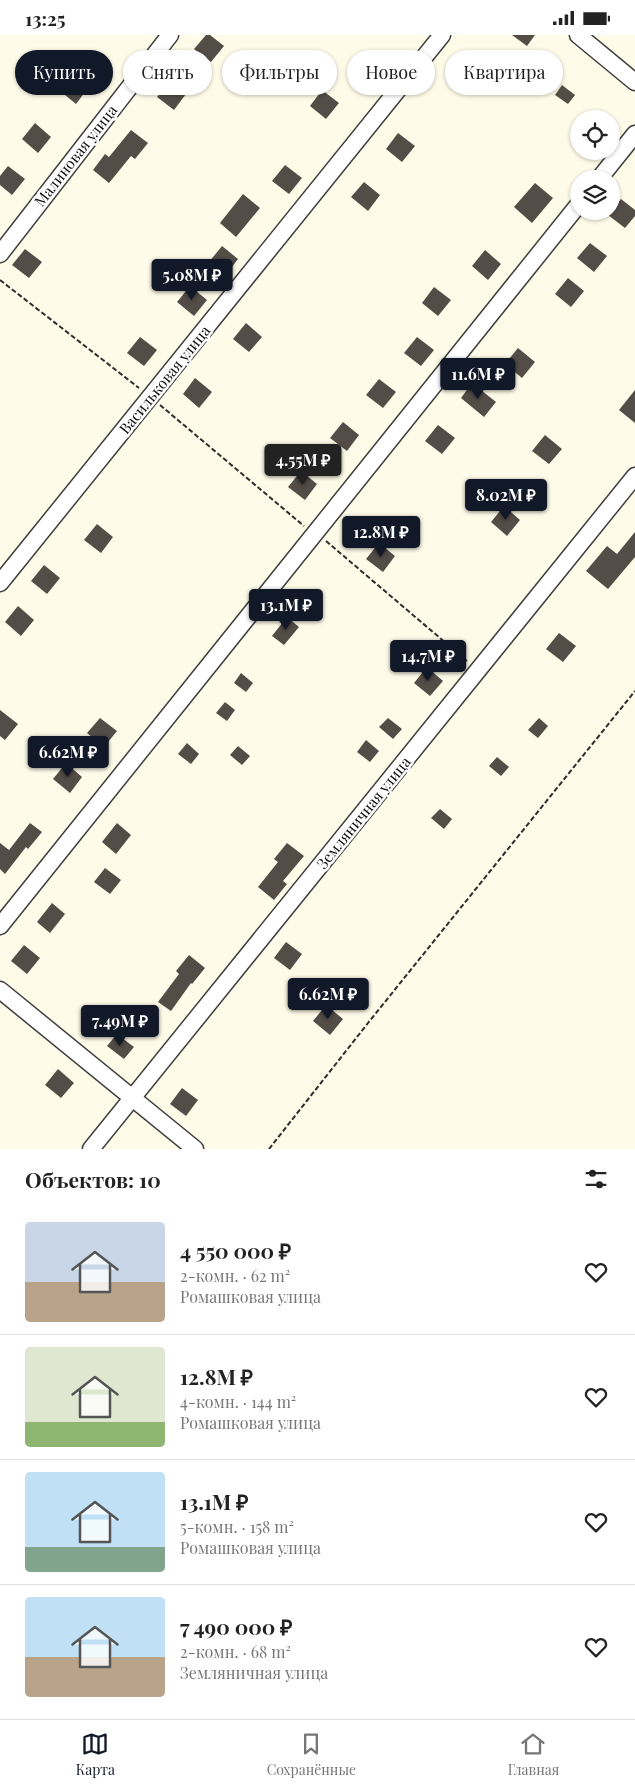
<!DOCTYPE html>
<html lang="ru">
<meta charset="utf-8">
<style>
:root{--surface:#fff;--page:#f2f2f2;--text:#222;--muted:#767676;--line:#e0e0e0;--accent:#111827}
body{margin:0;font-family:"Playfair Display",serif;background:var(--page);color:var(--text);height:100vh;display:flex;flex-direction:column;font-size:19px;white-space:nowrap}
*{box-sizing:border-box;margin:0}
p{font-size:16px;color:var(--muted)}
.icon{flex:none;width:28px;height:28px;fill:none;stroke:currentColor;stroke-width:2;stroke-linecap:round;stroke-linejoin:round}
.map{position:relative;height:1114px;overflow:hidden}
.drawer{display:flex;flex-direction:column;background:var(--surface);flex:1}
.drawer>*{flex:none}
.guide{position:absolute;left:15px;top:15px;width:605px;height:45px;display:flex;gap:10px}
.controls{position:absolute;left:570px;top:75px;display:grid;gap:10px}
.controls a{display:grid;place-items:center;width:50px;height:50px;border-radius:50%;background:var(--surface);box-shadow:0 1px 4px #0004;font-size:25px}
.price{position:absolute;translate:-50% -42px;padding:0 11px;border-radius:5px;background:var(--accent);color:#fff;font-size:16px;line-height:32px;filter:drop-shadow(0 1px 2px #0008)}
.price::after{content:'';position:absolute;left:50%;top:30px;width:15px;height:11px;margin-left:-8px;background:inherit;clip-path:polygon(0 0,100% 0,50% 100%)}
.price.on{background:#222;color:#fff}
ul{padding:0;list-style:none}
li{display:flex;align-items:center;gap:15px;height:125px;padding:0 25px}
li+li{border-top:1px solid var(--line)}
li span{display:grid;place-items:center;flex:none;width:140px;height:100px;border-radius:5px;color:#555}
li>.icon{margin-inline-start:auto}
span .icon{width:60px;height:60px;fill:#fffc;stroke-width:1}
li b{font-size:21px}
h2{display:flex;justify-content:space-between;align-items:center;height:60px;padding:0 25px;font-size:21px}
.chip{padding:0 18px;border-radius:22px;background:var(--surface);box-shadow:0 1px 4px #0004;font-size:18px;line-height:45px}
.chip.on{background:var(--accent);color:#fff}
.status{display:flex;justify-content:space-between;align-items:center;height:35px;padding:0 25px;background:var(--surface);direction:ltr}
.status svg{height:14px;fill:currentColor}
.tabs{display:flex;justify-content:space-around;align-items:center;height:70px;border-top:1px solid var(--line);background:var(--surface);font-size:14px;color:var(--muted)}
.tabs a{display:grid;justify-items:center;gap:2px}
.tabs .on{color:var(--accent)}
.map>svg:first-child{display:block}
.building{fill:#544c47}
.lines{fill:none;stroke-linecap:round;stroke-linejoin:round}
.minor-casing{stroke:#3e3e3e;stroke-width:19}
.path{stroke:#2d2d2d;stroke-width:2;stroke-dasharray:5 2.5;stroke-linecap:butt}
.minor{stroke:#fff;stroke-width:16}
.labels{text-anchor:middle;stroke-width:5;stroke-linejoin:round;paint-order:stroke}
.street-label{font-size:15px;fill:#0b0b0b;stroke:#fff}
</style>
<div class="status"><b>13:25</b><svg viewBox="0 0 49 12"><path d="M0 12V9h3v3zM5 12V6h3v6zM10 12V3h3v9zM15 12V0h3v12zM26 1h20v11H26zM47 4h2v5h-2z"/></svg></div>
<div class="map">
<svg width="635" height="1114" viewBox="0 0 635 1114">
<rect width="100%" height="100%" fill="#fffbe9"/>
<g class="building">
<path d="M206 0H210L224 11 211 27 194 14Z"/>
<path d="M512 0H535L527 11Z"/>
<path d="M72 39 88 53 76 69 59 55Z"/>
<path d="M170 46 186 59 174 75 157 62Z"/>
<path d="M562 50 575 60 568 69 555 60Z"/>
<path d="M322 55 339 68 326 84 310 71Z"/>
<path d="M35 88 51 102 38 118 22 104Z"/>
<path d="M131 95 148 108 135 124 131 121 109 148 93 135 105 119 109 122Z"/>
<path d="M398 98 415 111 402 127 386 114Z"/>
<path d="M285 130 302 143 289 159 272 146Z"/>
<path d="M8 131 25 144 12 160 0 150V141Z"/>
<path d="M364 147 380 160 368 176 351 162Z"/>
<path d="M535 148 553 163 532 188 514 172Z"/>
<path d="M243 159 260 173 236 202 220 188Z"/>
<path d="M621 164 635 175V181L625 193 608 180Z"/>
<path d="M590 208 607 221 594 237 577 223Z"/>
<path d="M222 211 238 224 226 240 209 227Z"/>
<path d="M25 214 42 227 29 243 12 230Z"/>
<path d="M485 215 501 229 488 245 472 231Z"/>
<path d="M568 243 584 256 571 272 555 259Z"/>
<path d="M190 251 207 265 194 281 177 267Z"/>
<path d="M434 252 451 265 438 281 422 268Z"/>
<path d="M246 288 262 302 249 317 233 304Z"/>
<path d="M140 302 157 315 144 331 127 318Z"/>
<path d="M417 302 434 315 421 331 404 318Z"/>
<path d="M518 313 535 327 522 343 505 329Z"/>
<path d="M195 343 212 357 199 373 183 359Z"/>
<path d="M379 344 396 357 383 373 366 360Z"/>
<path d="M472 348 496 367 484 382 461 363Z"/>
<path d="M635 355V388L619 375Z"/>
<path d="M343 387 359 400 347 416 330 403Z"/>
<path d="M438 390 455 403 442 419 425 406Z"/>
<path d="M545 400 562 414 549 429 532 416Z"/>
<path d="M301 436 317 449 305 465 288 452Z"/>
<path d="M504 471 520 485 507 501 491 487Z"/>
<path d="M97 489 113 502 101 518 84 505Z"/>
<path d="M635 497V522L608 554 586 536 607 511 617 519Z"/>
<path d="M379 508 395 521 383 537 366 524Z"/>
<path d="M44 530 60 543 47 559 31 546Z"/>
<path d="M18 571 34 585 21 601 5 587Z"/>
<path d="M287 582 299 592 284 610 272 601Z"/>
<path d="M559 598 576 611 563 627 546 614Z"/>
<path d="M427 632 443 646 430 661 414 648Z"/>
<path d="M241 638 253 648 246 657 234 648Z"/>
<path d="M225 667 235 675 227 686 216 678Z"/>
<path d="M0 675 18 689 5 705 0 701Z"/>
<path d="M100 683 117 696 104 712 87 698Z"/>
<path d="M388 683 402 694 393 704 379 692Z"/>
<path d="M539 683 548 691 538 703 528 695Z"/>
<path d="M366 705 379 716 370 727 357 717Z"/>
<path d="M187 708 199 719 191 729 178 719Z"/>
<path d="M238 711 250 721 242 730 230 720Z"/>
<path d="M497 722 509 732 501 741 489 731Z"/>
<path d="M66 728 82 742 70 758 53 744Z"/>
<path d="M440 774 452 784 444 794 431 783Z"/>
<path d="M30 788 42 797 28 814 26 812 5 839 0 834V808L9 815Z"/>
<path d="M117 788 131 800 116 819 102 807Z"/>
<path d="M287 808 304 821 283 846 287 849 274 865 258 852 278 827 274 824Z"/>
<path d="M105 833 121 845 110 859 94 847Z"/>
<path d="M52 868 65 879 50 898 37 887Z"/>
<path d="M286 907 302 919 290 935 274 923Z"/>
<path d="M24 910 40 923 27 939 11 926Z"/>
<path d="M189 920 205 933 192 949 191 948 171 976 158 967 179 939 176 936Z"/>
<path d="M326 970 343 984 330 1000 313 986Z"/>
<path d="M117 999 134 1012 124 1024 107 1011Z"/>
<path d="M58 1034 74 1048 61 1063 45 1050Z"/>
<path d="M182 1053 198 1065 186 1081 170 1069Z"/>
</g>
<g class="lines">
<defs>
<g id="minor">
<path d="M578 0 635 47"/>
<path d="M599 144 635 99"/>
<path d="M0 219 170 0"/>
<path d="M0 548 442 0"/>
<path d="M0 891 579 169"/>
<path d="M0 955 195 1114"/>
<path d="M91 1114 635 441"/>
</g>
</defs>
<use href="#minor" class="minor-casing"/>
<g class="path">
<path d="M0 245 139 353"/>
<path d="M160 370 304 491"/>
<path d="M326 506 467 626"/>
<path d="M269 1114 368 988 635 656"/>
</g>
<use href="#minor" class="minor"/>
</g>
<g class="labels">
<g class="street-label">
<text transform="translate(76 121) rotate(-52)" y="5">Малиновая улица</text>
<text transform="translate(165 345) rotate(-51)" y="5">Васильковая улица</text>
<text transform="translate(364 778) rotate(-51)" y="5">Земляничная улица</text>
</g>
</g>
</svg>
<div class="controls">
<a><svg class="icon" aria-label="locate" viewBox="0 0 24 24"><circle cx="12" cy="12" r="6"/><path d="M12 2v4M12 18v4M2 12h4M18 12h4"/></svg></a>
<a><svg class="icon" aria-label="layers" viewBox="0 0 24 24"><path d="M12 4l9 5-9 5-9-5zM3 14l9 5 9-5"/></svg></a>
</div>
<b class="price" style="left:192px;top:266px">5.08M ₽</b>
<b class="price" style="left:478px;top:365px">11.6M ₽</b>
<b class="price on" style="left:303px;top:451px">4.55M ₽</b>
<b class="price" style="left:506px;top:486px">8.02M ₽</b>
<b class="price" style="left:381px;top:523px">12.8M ₽</b>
<b class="price" style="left:286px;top:596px">13.1M ₽</b>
<b class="price" style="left:428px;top:647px">14.7M ₽</b>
<b class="price" style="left:68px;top:743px">6.62M ₽</b>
<b class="price" style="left:328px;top:985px">6.62M ₽</b>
<b class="price" style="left:120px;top:1012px">7.49M ₽</b>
<div class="guide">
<a class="chip on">Купить</a>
<a class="chip">Снять</a>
<a class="chip">Фильтры</a>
<a class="chip">Новое</a>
<a class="chip">Квартира</a>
</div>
</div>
<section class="drawer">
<h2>Объектов: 10<svg class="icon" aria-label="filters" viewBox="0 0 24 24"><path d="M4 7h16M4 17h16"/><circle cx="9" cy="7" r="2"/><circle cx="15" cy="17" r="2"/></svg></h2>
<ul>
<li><span style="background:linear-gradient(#c9d6e8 60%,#b9a48a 0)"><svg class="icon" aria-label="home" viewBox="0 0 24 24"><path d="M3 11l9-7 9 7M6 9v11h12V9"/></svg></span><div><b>4 550 000 ₽</b><p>2-комн. · 62 m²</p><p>Ромашковая улица</p></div><svg class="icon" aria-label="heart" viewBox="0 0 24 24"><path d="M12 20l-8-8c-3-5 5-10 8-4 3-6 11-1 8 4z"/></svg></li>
<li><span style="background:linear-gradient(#dfe7d0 75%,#8fb573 0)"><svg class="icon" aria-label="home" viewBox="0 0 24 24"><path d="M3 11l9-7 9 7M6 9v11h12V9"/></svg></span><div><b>12.8M ₽</b><p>4-комн. · 144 m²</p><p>Ромашковая улица</p></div><svg class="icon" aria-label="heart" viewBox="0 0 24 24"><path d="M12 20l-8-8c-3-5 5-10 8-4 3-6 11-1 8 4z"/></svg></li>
<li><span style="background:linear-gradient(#bfe0f5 75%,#7fa58c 0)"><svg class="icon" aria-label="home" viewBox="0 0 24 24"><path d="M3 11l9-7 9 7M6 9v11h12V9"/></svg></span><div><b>13.1M ₽</b><p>5-комн. · 158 m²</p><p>Ромашковая улица</p></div><svg class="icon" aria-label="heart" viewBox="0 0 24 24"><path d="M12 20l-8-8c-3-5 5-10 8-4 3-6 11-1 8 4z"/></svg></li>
<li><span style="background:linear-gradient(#bfe0f5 60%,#b9a48a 0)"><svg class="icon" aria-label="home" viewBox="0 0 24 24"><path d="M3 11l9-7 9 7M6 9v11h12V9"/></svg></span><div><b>7 490 000 ₽</b><p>2-комн. · 68 m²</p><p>Земляничная улица</p></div><svg class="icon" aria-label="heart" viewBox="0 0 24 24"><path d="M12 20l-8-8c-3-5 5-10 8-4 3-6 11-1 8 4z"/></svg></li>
</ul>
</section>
<nav class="tabs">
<a class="on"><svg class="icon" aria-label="map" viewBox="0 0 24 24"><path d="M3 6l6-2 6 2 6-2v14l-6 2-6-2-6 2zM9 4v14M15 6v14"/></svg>Карта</a>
<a><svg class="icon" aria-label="saved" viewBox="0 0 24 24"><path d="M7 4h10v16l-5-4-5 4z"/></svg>Сохранённые</a>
<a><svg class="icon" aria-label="home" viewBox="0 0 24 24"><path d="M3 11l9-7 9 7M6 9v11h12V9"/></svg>Главная</a>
</nav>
